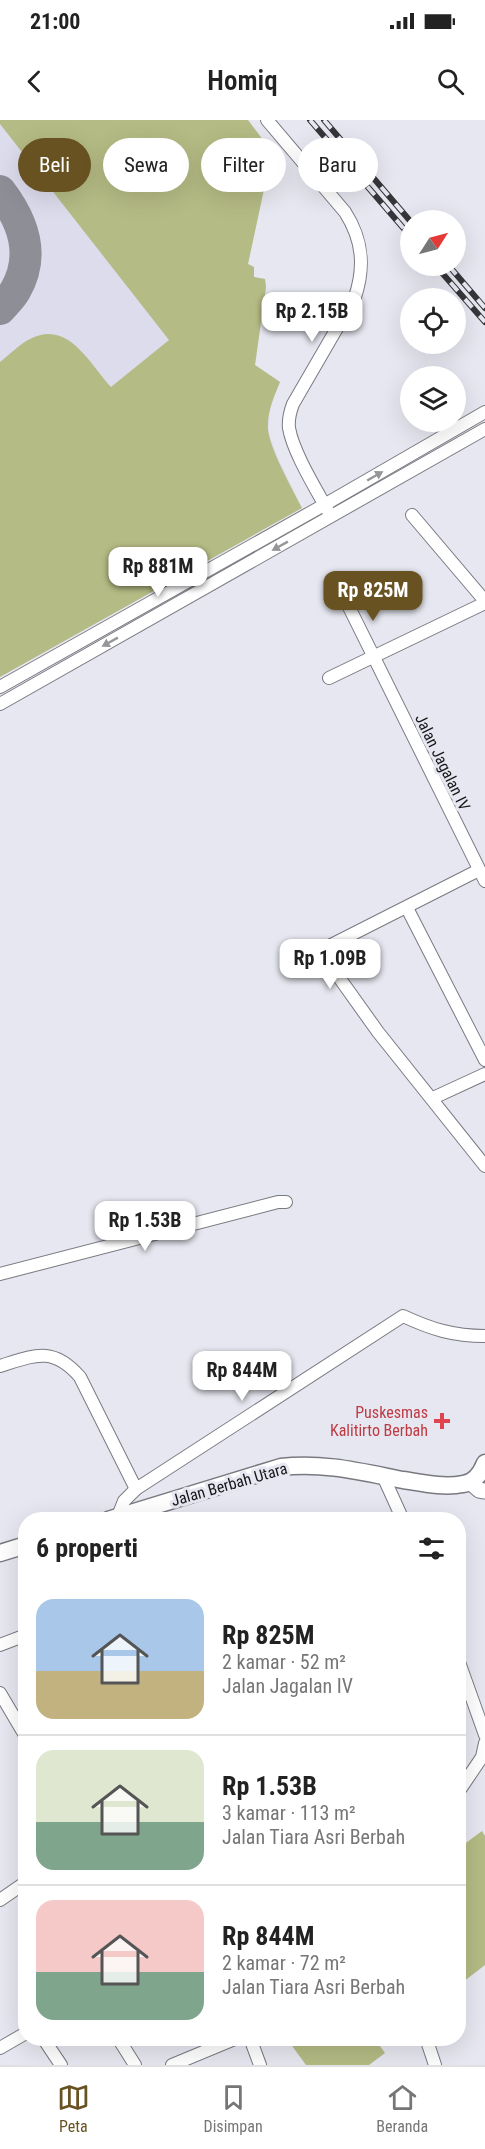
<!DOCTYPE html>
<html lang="id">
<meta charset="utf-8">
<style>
:root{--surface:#fff;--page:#f2f2f2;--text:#222;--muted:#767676;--line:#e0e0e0;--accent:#685222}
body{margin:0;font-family:"Roboto Condensed",sans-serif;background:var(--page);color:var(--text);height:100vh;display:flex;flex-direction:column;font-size:22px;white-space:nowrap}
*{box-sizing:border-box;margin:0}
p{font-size:20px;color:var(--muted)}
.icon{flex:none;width:33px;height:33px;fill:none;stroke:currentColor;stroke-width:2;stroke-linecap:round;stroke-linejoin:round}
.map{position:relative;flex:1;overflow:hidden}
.side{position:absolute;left:18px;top:1392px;width:448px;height:534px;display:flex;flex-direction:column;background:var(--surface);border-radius:24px;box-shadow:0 6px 24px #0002}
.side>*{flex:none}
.banner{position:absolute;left:18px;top:18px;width:450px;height:54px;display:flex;gap:12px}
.needle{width:39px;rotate:54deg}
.tools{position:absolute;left:400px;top:90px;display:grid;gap:12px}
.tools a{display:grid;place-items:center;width:66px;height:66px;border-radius:50%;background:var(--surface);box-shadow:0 6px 24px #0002;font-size:30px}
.price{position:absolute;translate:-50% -51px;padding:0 14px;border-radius:12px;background:#fff;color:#222;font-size:20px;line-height:39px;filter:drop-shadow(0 2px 3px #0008)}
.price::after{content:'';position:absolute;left:50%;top:36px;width:18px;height:14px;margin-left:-9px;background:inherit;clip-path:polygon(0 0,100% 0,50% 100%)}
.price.active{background:var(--accent);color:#fff}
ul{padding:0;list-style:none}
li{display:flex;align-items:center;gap:18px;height:150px;padding:0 18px}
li+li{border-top:2px solid var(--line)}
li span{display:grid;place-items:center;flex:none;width:168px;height:120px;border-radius:18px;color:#555}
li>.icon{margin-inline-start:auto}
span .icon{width:72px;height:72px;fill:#fffc;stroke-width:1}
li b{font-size:26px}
h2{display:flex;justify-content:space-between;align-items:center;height:72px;padding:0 18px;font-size:26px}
.chip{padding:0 21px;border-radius:27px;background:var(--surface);box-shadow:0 6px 24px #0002;font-size:21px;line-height:54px}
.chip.active{background:var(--accent);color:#fff}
.status{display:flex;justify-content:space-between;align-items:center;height:42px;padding:0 30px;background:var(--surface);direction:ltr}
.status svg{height:16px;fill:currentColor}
header{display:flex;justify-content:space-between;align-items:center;height:78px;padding:0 18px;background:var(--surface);font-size:27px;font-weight:600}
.menu{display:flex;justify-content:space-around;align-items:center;height:84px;border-top:2px solid var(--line);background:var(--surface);font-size:16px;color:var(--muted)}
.menu a{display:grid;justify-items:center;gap:3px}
.menu .active{color:var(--accent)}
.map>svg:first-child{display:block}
.built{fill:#dcdced}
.green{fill:#b5bb84}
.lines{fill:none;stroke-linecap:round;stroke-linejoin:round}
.taxiway{stroke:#8e8e96;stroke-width:32}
.minor-casing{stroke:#797981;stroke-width:14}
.tertiary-casing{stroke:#797981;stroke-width:17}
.secondary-casing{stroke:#797981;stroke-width:19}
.minor{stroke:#fff;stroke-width:12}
.tertiary{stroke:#fff;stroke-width:15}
.secondary{stroke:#fff;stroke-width:16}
.rail-casing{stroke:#36363a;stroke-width:6}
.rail{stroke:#e7e7f1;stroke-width:4;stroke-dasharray:11;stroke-linecap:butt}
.oneway{fill:#969698}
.health-dot{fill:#e0444e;stroke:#e7e7f1;stroke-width:2}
.labels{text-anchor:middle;stroke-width:6;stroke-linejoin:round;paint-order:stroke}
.street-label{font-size:16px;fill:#161619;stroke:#e7e7f1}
.health-label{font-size:16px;fill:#be3a42;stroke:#e7e7f1;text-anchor:end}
</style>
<div class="status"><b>21:00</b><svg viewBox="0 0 49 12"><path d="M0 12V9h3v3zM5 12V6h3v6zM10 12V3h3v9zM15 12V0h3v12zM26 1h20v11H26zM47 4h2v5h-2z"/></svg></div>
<header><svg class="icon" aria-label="back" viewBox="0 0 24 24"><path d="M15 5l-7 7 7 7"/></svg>Homiq<svg class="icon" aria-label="search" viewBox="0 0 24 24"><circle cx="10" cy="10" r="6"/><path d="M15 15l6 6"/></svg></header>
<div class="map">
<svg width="485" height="1945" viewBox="0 0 485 1945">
<rect width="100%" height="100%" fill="#e7e7f1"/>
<path class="built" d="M0 0H248L272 32 248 144 254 147V157L265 159 266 167 255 245 280 262 271 284 268 310 277 336 302 388 0 557Z"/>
<g class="green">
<path d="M0 0H248L272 32 248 144 254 147V157L265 159 266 167 255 245 280 262C274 277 267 292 268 308 268 326 293 370 302 388L0 557V242C10 234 20 224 30 219 68 199 89 243 111 267L169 220 0 4Z"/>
<path d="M482 1711 485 1716V1845L459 1865V1728Z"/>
<path d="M287 1919H375L385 1933 369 1945H306Z"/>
</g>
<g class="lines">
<path class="taxiway" d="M0 71C23 101 36 135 15 171 11 178 5 183 0 189"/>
<defs>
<g id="minor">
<path d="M267 0 345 92C363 120 365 147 355 177L293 284C290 292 288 299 289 308 293 332 316 369 328 391"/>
<path d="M412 395 485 481"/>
<path d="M346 481 485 761"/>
<path d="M329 558 485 483"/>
<path d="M0 567 324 385 485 292"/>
<path d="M0 584 485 309"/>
<path d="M479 750 331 825C325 831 326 835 328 842L378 912 485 1046"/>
<path d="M407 788 485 940"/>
<path d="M433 978 485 954"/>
<path d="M0 1154 278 1082H286"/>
<path d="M0 1246C35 1235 53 1226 80 1257L136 1369"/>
<path d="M383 1356 403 1400"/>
<path d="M118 1396 124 1381 136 1369 403 1196C431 1209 453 1216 485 1216"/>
<path d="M0 1525 26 1515"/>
<path d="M459 1542 485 1615"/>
<path d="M0 1573 26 1617"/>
<path d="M459 1671 482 1637 485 1623"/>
<path d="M0 1780 26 1762"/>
<path d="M43 1918 61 1945"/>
<path d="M118 1918 135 1945"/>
<path d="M250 1918 260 1945"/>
<path d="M426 1918 435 1945"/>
<path d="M0 1928 26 1913"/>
<path d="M172 1945 237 1918"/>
</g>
<path id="tertiary" d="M470 1362 479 1370 485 1371"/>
<g id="secondary">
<path d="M108 1400 281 1347C323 1342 362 1352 403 1360 422 1363 444 1368 463 1364 474 1363 481 1353 485 1343"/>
<path d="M0 1433 26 1425"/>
</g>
</defs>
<use href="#minor" class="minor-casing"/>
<use href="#tertiary" class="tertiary-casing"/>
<use href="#secondary" class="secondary-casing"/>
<use href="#minor" class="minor"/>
<use href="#tertiary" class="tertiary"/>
<use href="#secondary" class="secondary"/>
<defs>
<g id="rail">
<path d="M310 0 411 117"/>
<path d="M324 0 411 102"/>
<path d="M436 146 485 202"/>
<path d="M449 146 485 188"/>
</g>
</defs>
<use href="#rail" class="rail-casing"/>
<use href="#rail" class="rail"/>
</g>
<defs><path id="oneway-solid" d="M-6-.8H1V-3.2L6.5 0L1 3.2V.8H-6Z" transform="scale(1.5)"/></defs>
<g class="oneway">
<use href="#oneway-solid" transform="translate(375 356) rotate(-30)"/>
<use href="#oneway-solid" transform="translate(280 426) rotate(151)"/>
<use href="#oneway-solid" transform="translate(110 522) rotate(151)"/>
</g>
<path class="health-dot" d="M439 1292h6v6h6v6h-6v6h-6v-6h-6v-6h6z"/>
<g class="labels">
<g class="street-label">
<text transform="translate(443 642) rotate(64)" y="6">Jalan Jagalan IV</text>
<text transform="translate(229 1364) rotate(-16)" y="6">Jalan Berbah Utara</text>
</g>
<g class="health-label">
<text x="428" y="1298">Puskesmas<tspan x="428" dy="18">Kalitirto Berbah</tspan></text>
</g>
</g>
</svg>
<div class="tools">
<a><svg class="needle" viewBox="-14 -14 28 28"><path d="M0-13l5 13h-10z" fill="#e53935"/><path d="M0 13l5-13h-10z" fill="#767676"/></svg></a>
<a><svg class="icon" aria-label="locate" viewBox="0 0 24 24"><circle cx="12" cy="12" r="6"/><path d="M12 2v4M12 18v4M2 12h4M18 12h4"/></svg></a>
<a><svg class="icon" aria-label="layers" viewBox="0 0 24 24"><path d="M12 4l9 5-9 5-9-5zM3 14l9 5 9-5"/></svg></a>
</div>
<b class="price" style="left:312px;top:223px">Rp 2.15B</b>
<b class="price" style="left:158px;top:478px">Rp 881M</b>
<b class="price active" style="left:373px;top:502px">Rp 825M</b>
<b class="price" style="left:330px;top:870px">Rp 1.09B</b>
<b class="price" style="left:145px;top:1132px">Rp 1.53B</b>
<b class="price" style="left:242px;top:1282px">Rp 844M</b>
<div class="banner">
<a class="chip active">Beli</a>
<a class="chip">Sewa</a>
<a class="chip">Filter</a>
<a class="chip">Baru</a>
</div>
<section class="side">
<h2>6 properti<svg class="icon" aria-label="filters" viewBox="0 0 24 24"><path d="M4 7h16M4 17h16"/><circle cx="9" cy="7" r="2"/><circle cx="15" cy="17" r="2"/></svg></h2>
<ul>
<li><span style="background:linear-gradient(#a9c7e8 60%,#c2b280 0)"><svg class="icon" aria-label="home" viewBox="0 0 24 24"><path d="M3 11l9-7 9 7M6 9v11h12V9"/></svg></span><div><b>Rp 825M</b><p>2 kamar · 52 m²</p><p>Jalan Jagalan IV</p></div></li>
<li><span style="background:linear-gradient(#dfe7d0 60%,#7fa58c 0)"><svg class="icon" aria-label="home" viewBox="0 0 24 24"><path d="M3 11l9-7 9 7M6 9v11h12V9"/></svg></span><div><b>Rp 1.53B</b><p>3 kamar · 113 m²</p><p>Jalan Tiara Asri Berbah</p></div></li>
<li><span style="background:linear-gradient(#f6c9c9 60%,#7fa58c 0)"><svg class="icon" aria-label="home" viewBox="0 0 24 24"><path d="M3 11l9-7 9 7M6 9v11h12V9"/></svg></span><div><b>Rp 844M</b><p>2 kamar · 72 m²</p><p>Jalan Tiara Asri Berbah</p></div></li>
</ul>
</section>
</div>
<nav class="menu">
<a class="active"><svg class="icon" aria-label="map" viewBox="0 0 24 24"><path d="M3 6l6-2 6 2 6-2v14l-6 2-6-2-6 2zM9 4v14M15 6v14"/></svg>Peta</a>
<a><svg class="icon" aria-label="saved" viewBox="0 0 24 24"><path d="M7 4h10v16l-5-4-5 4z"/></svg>Disimpan</a>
<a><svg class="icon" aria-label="home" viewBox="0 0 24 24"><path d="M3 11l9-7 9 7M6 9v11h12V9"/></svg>Beranda</a>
</nav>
